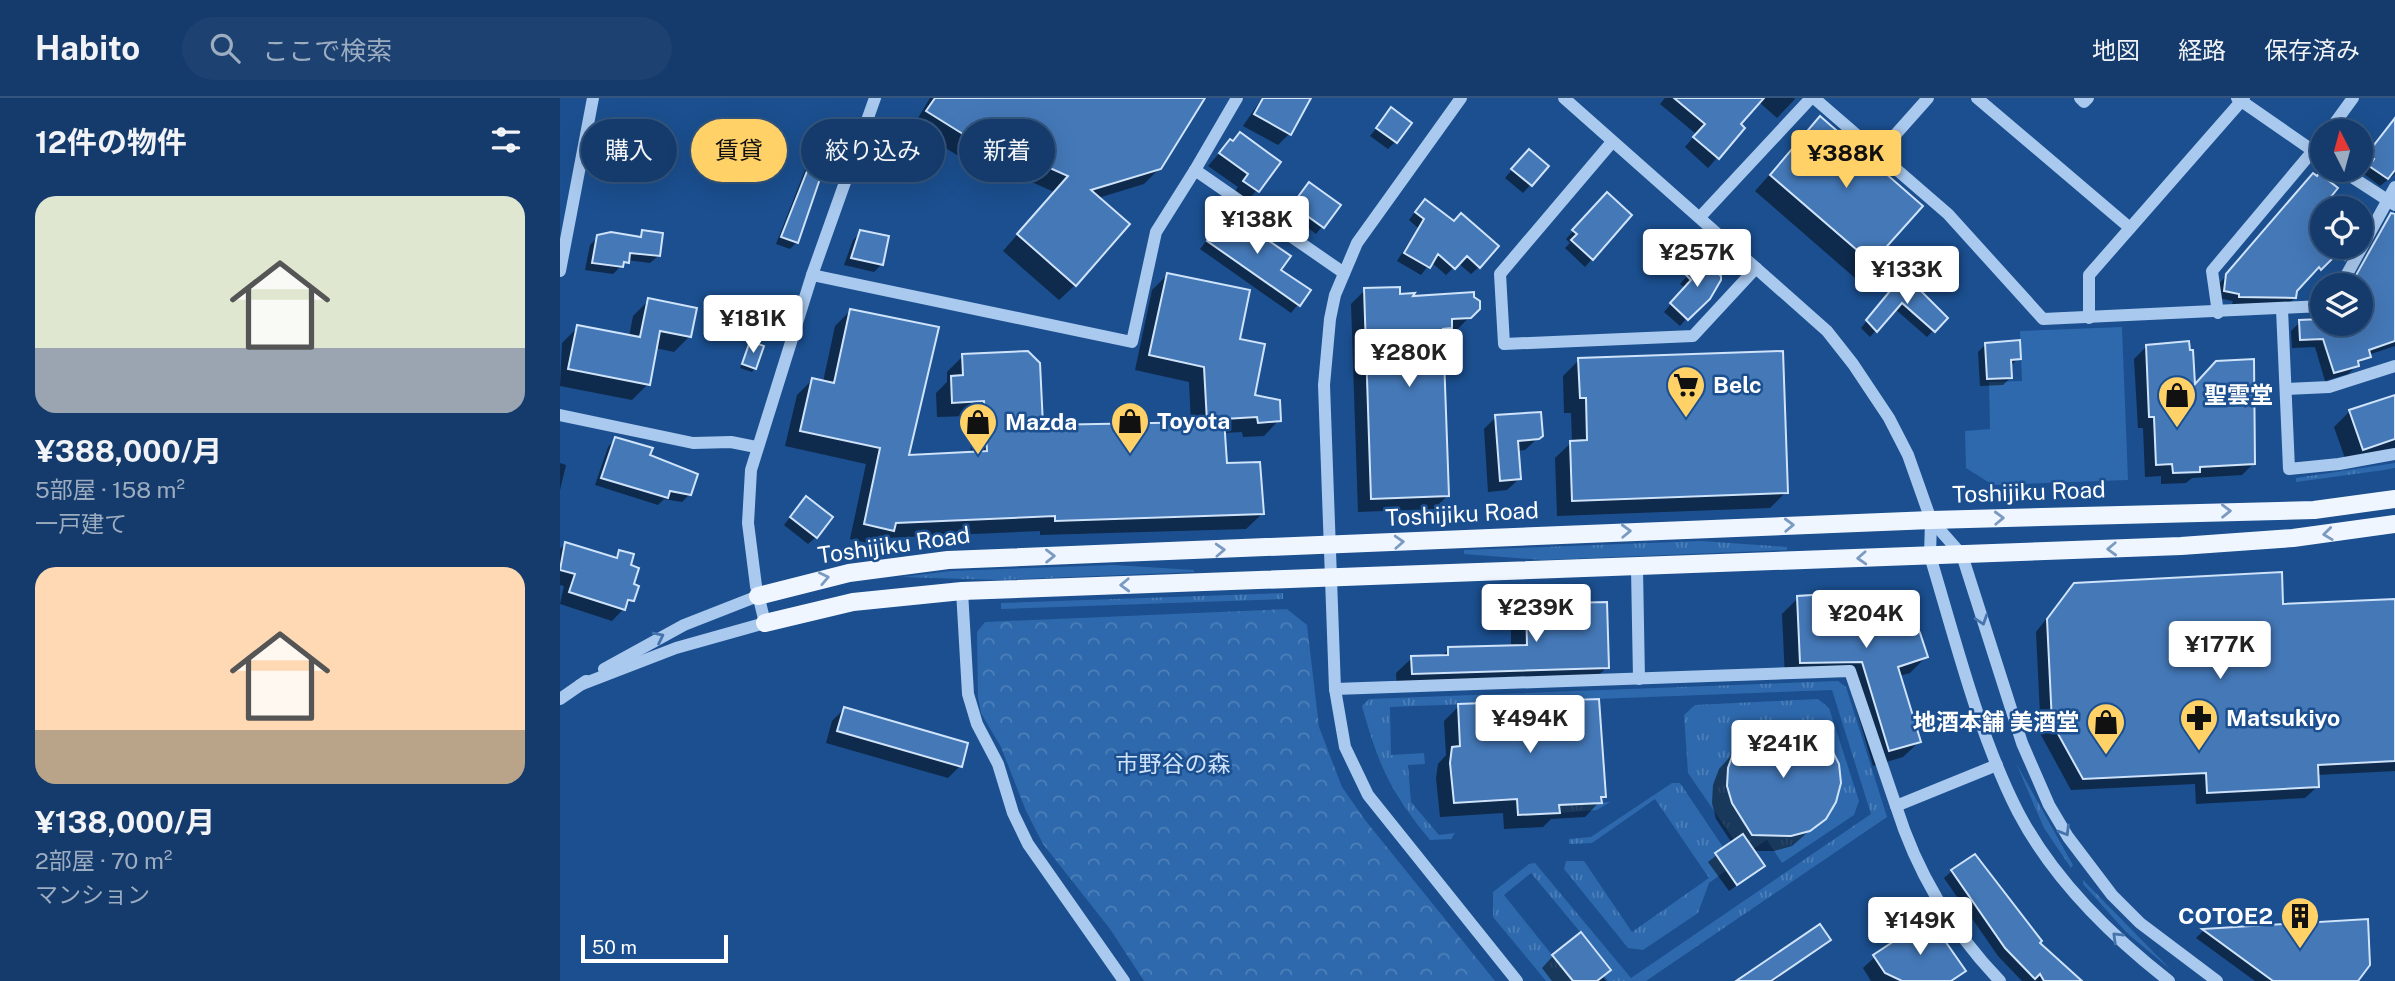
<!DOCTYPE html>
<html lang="ja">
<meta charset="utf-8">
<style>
:root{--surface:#143b6b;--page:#1d4271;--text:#f1f3f6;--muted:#9dadc1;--line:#33557e;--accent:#ffd166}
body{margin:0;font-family:"Public Sans","Noto Sans JP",sans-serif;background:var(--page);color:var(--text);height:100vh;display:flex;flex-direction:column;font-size:26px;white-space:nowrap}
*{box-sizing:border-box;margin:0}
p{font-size:23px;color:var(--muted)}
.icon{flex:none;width:38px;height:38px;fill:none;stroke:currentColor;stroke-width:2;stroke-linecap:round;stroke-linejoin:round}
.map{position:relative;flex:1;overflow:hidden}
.side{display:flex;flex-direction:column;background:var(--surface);width:560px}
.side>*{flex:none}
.top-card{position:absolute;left:21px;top:21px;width:665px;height:63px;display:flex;gap:14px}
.needle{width:46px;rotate:354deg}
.buttons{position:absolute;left:1750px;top:21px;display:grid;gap:14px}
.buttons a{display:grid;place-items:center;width:63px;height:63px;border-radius:50%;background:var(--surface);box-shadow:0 7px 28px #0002,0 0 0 2px var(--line);font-size:35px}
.scale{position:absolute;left:21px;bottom:18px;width:147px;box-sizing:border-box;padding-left:7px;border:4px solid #fff;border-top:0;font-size:19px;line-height:24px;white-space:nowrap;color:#fff;-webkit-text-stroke:5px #1b4f8f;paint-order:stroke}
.price{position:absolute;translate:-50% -60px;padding:0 16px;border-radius:7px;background:#fff;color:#222;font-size:23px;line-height:46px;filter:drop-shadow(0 2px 4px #0008)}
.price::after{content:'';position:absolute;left:50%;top:42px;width:21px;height:16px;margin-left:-10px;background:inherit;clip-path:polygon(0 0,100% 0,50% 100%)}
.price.current{background:var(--accent);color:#111}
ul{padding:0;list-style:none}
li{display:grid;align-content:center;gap:14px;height:371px;padding:0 35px}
li span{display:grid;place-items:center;height:217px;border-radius:21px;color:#555}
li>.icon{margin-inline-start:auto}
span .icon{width:126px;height:126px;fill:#fffc;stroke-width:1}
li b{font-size:30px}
h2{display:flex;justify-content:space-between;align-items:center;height:84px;padding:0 35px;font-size:30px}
.tag{padding:0 24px;border-radius:32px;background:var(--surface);box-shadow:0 7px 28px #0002,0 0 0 2px var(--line);font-size:24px;line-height:63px}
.tag.current{background:var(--accent);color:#111}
header{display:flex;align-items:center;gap:42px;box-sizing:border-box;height:98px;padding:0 35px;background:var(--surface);border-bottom:2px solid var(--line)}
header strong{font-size:33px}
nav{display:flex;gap:38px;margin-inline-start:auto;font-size:24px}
.search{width:490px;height:63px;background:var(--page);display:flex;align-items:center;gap:18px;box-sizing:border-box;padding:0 24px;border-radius:38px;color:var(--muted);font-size:26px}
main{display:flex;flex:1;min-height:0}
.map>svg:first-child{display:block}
.grass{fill:url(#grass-tufts);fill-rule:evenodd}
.forest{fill:url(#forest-crowns)}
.park{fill:#2e69ad}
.shadow{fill:#0007}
.building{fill:#4478b7;stroke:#cfe3fa;stroke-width:2}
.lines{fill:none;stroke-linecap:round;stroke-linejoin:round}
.minor{stroke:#a9c9ee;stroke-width:12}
.major{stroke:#f0f6ff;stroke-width:18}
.oneway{stroke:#7b9ac1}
.oneway2{stroke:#4674ac}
.labels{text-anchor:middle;stroke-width:5;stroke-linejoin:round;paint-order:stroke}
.poi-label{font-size:23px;font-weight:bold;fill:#fff;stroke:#1b4f8f;text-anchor:start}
.street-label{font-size:23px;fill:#fff;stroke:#1b4f8f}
.park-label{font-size:23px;fill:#cfe3fa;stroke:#1b4f8f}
</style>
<header>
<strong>Habito</strong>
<div class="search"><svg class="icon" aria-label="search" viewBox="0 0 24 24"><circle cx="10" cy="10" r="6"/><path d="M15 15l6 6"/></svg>ここで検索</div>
<nav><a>地図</a><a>経路</a><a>保存済み</a></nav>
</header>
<main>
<section class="side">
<h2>12件の物件<svg class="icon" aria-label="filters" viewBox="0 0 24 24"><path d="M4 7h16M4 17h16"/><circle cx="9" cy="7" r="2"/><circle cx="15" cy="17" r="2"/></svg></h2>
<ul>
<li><span style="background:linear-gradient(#dfe7d0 70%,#9aa5b1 0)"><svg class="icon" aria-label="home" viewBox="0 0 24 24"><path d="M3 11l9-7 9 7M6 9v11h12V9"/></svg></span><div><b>¥388,000/月</b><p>5部屋 · 158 m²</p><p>一戸建て</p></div></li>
<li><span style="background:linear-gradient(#ffd9b3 75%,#b9a48a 0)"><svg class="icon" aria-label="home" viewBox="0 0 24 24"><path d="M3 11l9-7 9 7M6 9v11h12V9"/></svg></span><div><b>¥138,000/月</b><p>2部屋 · 70 m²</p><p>マンション</p></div></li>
</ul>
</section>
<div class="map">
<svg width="1835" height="883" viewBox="0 0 1835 883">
<defs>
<pattern id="grass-tufts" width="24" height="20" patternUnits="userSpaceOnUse" patternTransform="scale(1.75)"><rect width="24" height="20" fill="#2e69ad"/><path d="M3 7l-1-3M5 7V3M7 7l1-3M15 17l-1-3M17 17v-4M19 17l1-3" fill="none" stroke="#4d80b9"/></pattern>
<pattern id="forest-crowns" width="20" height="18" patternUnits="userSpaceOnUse" patternTransform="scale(1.75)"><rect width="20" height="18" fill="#2e69ad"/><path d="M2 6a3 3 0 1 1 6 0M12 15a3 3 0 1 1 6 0" fill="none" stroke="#4d80b9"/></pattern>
</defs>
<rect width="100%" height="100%" fill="#1b4f8f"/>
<g class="grass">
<path d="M1835 365V370L1824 372 1736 384V380Z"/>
<path d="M1141 443 1227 449V452L984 462 904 456V452Z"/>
<path d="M554 467 634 472V474L440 482 341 479 391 473Z"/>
<path d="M723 495V501L441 511V505Z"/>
<path d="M1278 583 1286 589 1327 719 1086 883H1048L1044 878 1051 871 971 775 944 797 1013 883H986L933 819V794L969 766 975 765 1071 880 1311 716 1272 592 830 609 831 657 864 655 865 666 848 667 851 704 879 737 895 735 891 741 870 742C830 693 819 669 802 608L809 601Z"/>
<path d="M1258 601 1269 610 1299 703 1294 717 1222 765 1207 742 1193 751 1183 736 1174 742 1128 675 1124 617 1135 607ZM1219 625C1318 633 1283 762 1205 735 1195 732 1186 726 1179 717 1150 676 1174 636 1219 625Z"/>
<path d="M1456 665 1513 767 1511 770 1484 730Z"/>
<path d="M1112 685H1120L1163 749 1155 755 1167 772 1149 785 1138 815 1083 852 1068 850 1004 771 1006 763H1024L1072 834 1149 780 1095 701 1032 745 1009 746V741L1031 739Z"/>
<path d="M1050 704 1037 712 1000 715 999 707Z"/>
<path d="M1523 782 1611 872 1567 835 1523 786Z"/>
</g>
<path class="forest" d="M727 511 747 527 759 629 782 689 805 722 935 883H584L550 831 483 746 466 713 441 649 421 615 418 599 417 534 425 524Z"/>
<path class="park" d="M1562 229 1568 382 1433 387 1406 370 1405 333 1430 331 1429 284 1462 283 1460 233Z"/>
<g class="shadow">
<path d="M370 0H643L600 70 584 86 538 100 515 187 499 202 443 153 494 94 456 77 413 50 402 60 352 30Z"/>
<path d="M702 0H751L729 36 718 47 683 28Z"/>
<path d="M1105 0H1234L1235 1 1217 20 1199 4 1179 26 1183 30 1148 70 1125 49 1136 36 1100 6Z"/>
<path d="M831 12 835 44 828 51 810 38Z"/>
<path d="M1260 20 1361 108 1295 180 1195 93Z"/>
<path d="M1835 20V76L1820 88 1804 76 1808 69 1802 64Z"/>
<path d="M670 43 719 65 686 105 673 96 678 89 648 68Z"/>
<path d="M254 60 237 144 230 151 216 146 247 67Z"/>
<path d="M961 61 987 68 963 95 945 80Z"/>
<path d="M1746 85 1755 115 1762 122V149H1781L1735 193V200L1727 207 1672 206 1673 203 1657 200 1659 186Z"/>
<path d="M743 93 779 108 756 136 727 114Z"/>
<path d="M1040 104 1032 161 1025 169 1005 150 1010 145 1006 141Z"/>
<path d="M858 110 919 169 911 176 898 165 886 177 871 164 861 177 837 163 858 130 849 122Z"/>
<path d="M667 116 718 173 749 193 731 215 640 151Z"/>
<path d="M1835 127V248L1808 257 1788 276 1765 283 1755 249 1732 250 1731 233 1740 224 1801 226V187H1789L1821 133Z"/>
<path d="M83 134 98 158 90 165 67 162 53 176 25 172 30 147 38 139 77 140Z"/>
<path d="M301 134 322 166 314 174 284 167 293 142Z"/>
<path d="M1134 170 1127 220 1120 228 1104 214 1125 190 1120 186Z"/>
<path d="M607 177 678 242 693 298 719 322 704 338 683 339 682 334 663 335 665 367 702 416 686 431 480 437V433L324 440 317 447 290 441 306 366 225 348 237 297 252 282 263 284 275 228 291 212 347 359 411 356 409 318 377 319 376 295 387 284V274L403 258 481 329 631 326 629 284 575 272 592 192Z"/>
<path d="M1338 185 1385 220 1367 239 1335 211 1310 239 1301 230Z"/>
<path d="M805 192 918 210 896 233H887L881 239 888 397 874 411 798 414 791 206Z"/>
<path d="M89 202 130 238 114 254 95 250 88 286 72 302 0 288 2 245 18 229 69 239 73 218Z"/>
<path d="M190 245 195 270 192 274 180 270Z"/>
<path d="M1426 246 1459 260 1450 268V280L1443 287 1420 288 1418 254Z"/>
<path d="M1586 249 1693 366 1682 377 1632 380 1626 385 1601 386V378L1585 379 1583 330H1578L1574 261Z"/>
<path d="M1019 262 1226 394 1210 410 997 418 995 360 1012 344 1011 315H1004L1003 278Z"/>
<path d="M1835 298V350L1787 366 1774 329 1790 313Z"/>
<path d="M936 319 981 337 965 352 957 353 959 381 947 392 928 394 924 331Z"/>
<path d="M55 341 88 358 130 396 122 404 104 401 98 407 35 387 48 349Z"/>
<path d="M0 365 6 367 0 392Z"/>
<path d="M239 408 256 439 248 446 224 427Z"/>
<path d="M5 446 53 460 60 454 69 468 72 502 52 523 0 506 4 488 0 487V451Z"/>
<path d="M1514 486 1722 508 1835 502V673L1757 677V689L1745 700 1636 706 1635 686 1511 692 1481 637 1476 534Z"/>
<path d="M1238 500 1366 559 1350 575 1339 578 1359 644 1343 659 1313 668 1287 579 1225 580 1222 516Z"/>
<path d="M966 508 1047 569 1031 585 837 591 836 575 852 560 881 559 889 551 951 549V524Z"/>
<path d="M899 608 1044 699 1025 719 991 721 983 729 944 731 943 715 880 719 876 680 878 666 886 657 884 623Z"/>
<path d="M284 611 400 668 388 680 266 645 272 623Z"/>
<path d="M1187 640 1264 720 1232 748 1214 753H1192L1203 768 1169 793 1148 764 1172 745 1156 721 1152 705 1153 687 1159 671Z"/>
<path d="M1392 773 1478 845 1519 883H1462L1438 858 1384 780Z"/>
<path d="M1806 823 1796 883H1695L1636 840 1643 833Z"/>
<path d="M1269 842 1214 883H1179Z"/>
<path d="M993 858 1042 878 1046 883H992L982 870Z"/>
<path d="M1315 859 1403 873 1393 883H1311L1303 870Z"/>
</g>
<g class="building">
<path d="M375 0H645L601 71 531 92 570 126 516 188 457 136 508 78 472 62 428 34 419 46 366 13Z"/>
<path d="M703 0H751L731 37 694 16Z"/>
<path d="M1114 0H1204L1181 26 1185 30 1159 61 1133 39 1145 26Z"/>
<path d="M831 9 852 25 837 45 816 30Z"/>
<path d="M1260 18 1363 108 1312 165 1210 77Z"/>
<path d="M1835 20V72L1828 81 1809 68 1814 61 1807 56Z"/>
<path d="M680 34 721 64 699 94 683 83 688 76 659 55 670 41 673 43Z"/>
<path d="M969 51 989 68 972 88 951 71Z"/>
<path d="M253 58 266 63 238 145 221 139Z"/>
<path d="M1753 75 1757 78 1759 75 1778 90 1758 115 1762 119V149H1792L1785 162 1777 156 1761 172 1759 169 1737 193 1736 200 1679 199V196L1664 193 1666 176Z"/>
<path d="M749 84 781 107 764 130 732 107Z"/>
<path d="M1047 94 1072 117 1033 162 1011 142 1017 136 1012 132Z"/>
<path d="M865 101 894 123 901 115 939 148 920 170 907 158 895 171 878 156 870 170 844 155 864 121 855 114Z"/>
<path d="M667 114 731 158 721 172 751 192 740 208 647 143Z"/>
<path d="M1831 115 1835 116V243L1809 252 1811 259 1798 263 1799 268 1774 275 1763 241 1740 242 1739 222 1762 221V226H1801V187H1798L1795 179Z"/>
<path d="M82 132 103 135 100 158 70 155 69 165 64 164 63 169 32 165 37 137 51 134 81 139Z"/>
<path d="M300 132 329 138 323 167 291 160Z"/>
<path d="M1141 160 1161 178V182L1150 201 1128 222 1110 205 1131 182 1126 177Z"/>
<path d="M607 175 690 192 680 241 705 246 695 297 720 302 721 323 698 325 697 319 664 321 667 365 700 364 704 416 495 423V418L336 425 334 433 304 426 320 350 240 333 252 280 274 285 290 211 379 229 349 357 427 353 424 303 392 305 391 278 403 277 402 256 468 253 480 265 483 327 647 324 644 269 589 257Z"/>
<path d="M1344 176 1388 220 1375 234 1342 205 1317 234 1306 222Z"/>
<path d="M840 189V196L855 195 853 198 914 194V199L920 203V211L911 220 892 221V230L883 231 889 398 811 401 804 190Z"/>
<path d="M88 200 137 210 131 239 100 233 90 287 8 271 17 227 80 239Z"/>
<path d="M1460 242 1461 261 1451 262 1452 280 1427 281 1425 245Z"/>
<path d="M190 243 204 248 196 271 182 266Z"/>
<path d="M1629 243 1630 252H1633L1635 286 1656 263 1694 261 1695 366 1640 369V374L1613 375 1612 366 1596 367 1594 319H1589L1586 247Z"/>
<path d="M1223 253 1228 395 1012 403 1010 343 1027 342 1026 300H1020L1018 260Z"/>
<path d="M1835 297V341L1803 352 1789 312Z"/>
<path d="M981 314 983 338 979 341 958 343 961 381 940 383 935 317Z"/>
<path d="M55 339 93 350 90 357 138 376 131 397 110 393 108 400 41 380Z"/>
<path d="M246 398 273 419 257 440 230 419Z"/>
<path d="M5 444 57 460 59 452 74 456 71 467 79 470 74 486 79 488 74 503 68 502 65 512 9 494 15 476 0 472Z"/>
<path d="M1722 474 1723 506 1835 501V663L1758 667 1759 689 1647 695 1646 675 1523 681 1492 625 1487 521 1514 485Z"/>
<path d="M1299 494 1326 500 1337 507 1354 523 1360 535 1368 559 1338 569 1361 644 1329 653 1302 564 1240 565 1237 498Z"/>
<path d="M1047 504 1049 570 852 576 851 558 888 557V549L967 547 966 506Z"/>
<path d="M1039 601 1046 699H1041L1042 705 999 707 1000 715 958 717 957 701 894 705 890 665 892 649 900 648 898 606Z"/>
<path d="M284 609 408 645 402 669 277 633Z"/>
<path d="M1219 625 1238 627 1256 635 1270 648 1279 666 1281 685 1276 704 1266 721 1250 733 1231 738 1192 737 1172 705 1167 688 1168 670 1174 653 1186 639 1201 630Z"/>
<path d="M1183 736 1205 768 1177 787 1155 755Z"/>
<path d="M1415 756 1482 843 1480 845 1522 883H1484L1480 876 1475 881 1445 850 1391 772Z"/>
<path d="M1369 820 1406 873 1391 883H1342L1325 875 1313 857Z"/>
<path d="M1808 821 1810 867 1798 883H1713L1642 831Z"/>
<path d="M1260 826 1271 842 1211 883H1176Z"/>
<path d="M1021 834 1051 872 1037 883H1013L992 857Z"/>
</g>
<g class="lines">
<g class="minor">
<path d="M677 0 635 72 784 175"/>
<path d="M901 0 797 145 775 197 770 221 764 287 775 591 785 649 808 697 957 883"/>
<path d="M1004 0 1267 233 1293 266 1329 320 1348 357 1371 422 1370 458C1395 540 1419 638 1458 714 1493 781 1550 837 1609 883"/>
<path d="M1254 0 1388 116 1483 221 1762 208"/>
<path d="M1417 0 1570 130"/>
<path d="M1520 0 1524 4 1528 0"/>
<path d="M1677 0 1762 59"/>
<path d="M1769 33 1793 0"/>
<path d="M1052 44 940 176 944 246 1133 238 1196 170"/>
<path d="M1319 55 1368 0"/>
<path d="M1781 72 1835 107"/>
<path d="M1141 118 1251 0"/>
<path d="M0 173 33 0"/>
<path d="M252 177 572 244 596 134 635 72"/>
<path d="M1781 187 1835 89"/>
<path d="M1722 211 1729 371 1779 366 1835 356"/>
<path d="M1658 215 1652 173 1762 42"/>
<path d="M1529 220V177L1684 0"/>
<path d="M1726 291 1769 289 1835 268"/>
<path d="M0 317 133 345 171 344 196 349"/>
<path d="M1371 422 1402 457 1462 645 1489 707 1508 739 1552 797 1580 825 1657 883"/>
<path d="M1077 471 1079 581"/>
<path d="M402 493 408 596 417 626 438 666 453 715 468 746 564 883"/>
<path d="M44 571 124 527 198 498"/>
<path d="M20 587 116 550 205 525 196 488 188 425 191 372 252 177 315 0"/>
<path d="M775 591 1290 573 1336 708 1437 667"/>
<path d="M0 601 26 583"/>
<path d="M1336 708C1357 775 1391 832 1440 883"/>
</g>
<g class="major">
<path d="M198 498 289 475 388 462 1371 422 1754 412 1835 401"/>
<path d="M205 525 293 504 402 493 1621 448 1733 440 1835 426"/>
</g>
</g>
<defs><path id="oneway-chevron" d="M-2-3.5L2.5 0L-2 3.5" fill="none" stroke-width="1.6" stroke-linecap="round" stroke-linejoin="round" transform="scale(1.75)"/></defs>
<g class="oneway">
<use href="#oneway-chevron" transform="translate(1666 413) rotate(-1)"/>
<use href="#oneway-chevron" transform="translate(1439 420) rotate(-2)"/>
<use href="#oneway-chevron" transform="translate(1229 427) rotate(-2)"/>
<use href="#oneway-chevron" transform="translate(1066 433) rotate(-2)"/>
<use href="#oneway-chevron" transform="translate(1768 436) rotate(173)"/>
<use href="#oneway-chevron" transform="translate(839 444) rotate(-3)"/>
<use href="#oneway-chevron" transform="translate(1552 451) rotate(178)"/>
<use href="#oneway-chevron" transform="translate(660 452) rotate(-3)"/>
<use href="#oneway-chevron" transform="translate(490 458) rotate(-1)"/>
<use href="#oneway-chevron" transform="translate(1302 460) rotate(177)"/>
<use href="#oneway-chevron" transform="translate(264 480) rotate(-12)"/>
<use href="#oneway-chevron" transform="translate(565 487) rotate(178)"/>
</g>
<g class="oneway2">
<use href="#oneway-chevron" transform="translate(1422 522) rotate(72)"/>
<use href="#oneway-chevron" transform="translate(99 539) rotate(-26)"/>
<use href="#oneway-chevron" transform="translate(1505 733) rotate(59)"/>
<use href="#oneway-chevron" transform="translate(1557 839) rotate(-136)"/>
</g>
<defs>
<symbol id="supermarket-pin" viewBox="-11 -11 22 30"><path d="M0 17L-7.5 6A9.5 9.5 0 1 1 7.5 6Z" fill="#ffd166" stroke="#1b4f8f"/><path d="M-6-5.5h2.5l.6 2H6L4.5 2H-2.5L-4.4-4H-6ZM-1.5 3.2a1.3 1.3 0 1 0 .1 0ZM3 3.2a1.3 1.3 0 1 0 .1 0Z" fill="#111"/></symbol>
<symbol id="shop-pin" viewBox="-11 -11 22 30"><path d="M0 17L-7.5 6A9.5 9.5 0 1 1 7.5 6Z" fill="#ffd166" stroke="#1b4f8f"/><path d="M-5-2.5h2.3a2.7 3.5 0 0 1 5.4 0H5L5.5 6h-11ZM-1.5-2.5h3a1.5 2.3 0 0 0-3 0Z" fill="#111"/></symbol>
<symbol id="pharmacy-pin" viewBox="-11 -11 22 30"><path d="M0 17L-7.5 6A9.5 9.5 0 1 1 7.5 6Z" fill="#ffd166" stroke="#1b4f8f"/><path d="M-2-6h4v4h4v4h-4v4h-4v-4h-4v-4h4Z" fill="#111"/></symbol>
<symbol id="building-pin" viewBox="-11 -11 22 30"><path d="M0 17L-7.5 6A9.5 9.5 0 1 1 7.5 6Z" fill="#ffd166" stroke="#1b4f8f"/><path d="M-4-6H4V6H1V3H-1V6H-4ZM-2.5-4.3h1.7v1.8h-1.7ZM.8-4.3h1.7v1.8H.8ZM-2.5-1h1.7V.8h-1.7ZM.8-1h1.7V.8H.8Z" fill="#111"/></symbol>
</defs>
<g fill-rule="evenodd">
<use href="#supermarket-pin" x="1104" y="265" width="44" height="60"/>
<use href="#shop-pin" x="1595" y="275" width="44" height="60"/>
<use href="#shop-pin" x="548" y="301" width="44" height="60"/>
<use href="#shop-pin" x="396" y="302" width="44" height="60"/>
<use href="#pharmacy-pin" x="1617" y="598" width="44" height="60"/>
<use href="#shop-pin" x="1524" y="602" width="44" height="60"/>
<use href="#building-pin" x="1718" y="796" width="44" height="60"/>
</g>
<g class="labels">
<g class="poi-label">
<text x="1153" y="295">Belc</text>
<text x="1644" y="305">聖雲堂</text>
<text x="597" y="331">Toyota</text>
<text x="445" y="332">Mazda</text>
<text x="1666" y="628">Matsukiyo</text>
<text x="1519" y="632" text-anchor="end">地酒本舗 美酒堂</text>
<text x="1713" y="826" text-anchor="end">COTOE2</text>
</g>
<g class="street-label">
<text transform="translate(1469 394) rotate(-2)" y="8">Toshijiku Road</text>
<text transform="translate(902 416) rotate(-3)" y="8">Toshijiku Road</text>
<text transform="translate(334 447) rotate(-8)" y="8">Toshijiku Road</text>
</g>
<g class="park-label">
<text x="613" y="674">市野谷の森</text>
</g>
</g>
</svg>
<div class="buttons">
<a><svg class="needle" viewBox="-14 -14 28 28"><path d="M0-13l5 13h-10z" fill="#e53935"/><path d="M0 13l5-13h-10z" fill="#9dadc1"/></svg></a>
<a><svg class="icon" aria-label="locate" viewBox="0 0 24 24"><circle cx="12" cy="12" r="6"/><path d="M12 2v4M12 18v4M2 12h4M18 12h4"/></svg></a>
<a><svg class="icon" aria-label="layers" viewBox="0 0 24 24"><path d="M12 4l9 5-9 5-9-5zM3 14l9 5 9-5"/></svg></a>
</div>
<div class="scale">50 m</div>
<b class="price current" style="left:1286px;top:92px">¥388K</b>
<b class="price" style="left:697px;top:158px">¥138K</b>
<b class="price" style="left:1137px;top:191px">¥257K</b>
<b class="price" style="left:1347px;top:208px">¥133K</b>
<b class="price" style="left:193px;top:257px">¥181K</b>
<b class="price" style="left:849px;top:291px">¥280K</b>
<b class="price" style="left:976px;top:546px">¥239K</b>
<b class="price" style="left:1306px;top:552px">¥204K</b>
<b class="price" style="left:1660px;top:583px">¥177K</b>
<b class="price" style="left:970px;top:657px">¥494K</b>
<b class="price" style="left:1223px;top:682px">¥241K</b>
<b class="price" style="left:1360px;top:859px">¥149K</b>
<div class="top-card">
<a class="tag">購入</a>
<a class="tag current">賃貸</a>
<a class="tag">絞り込み</a>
<a class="tag">新着</a>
</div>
</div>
</main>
